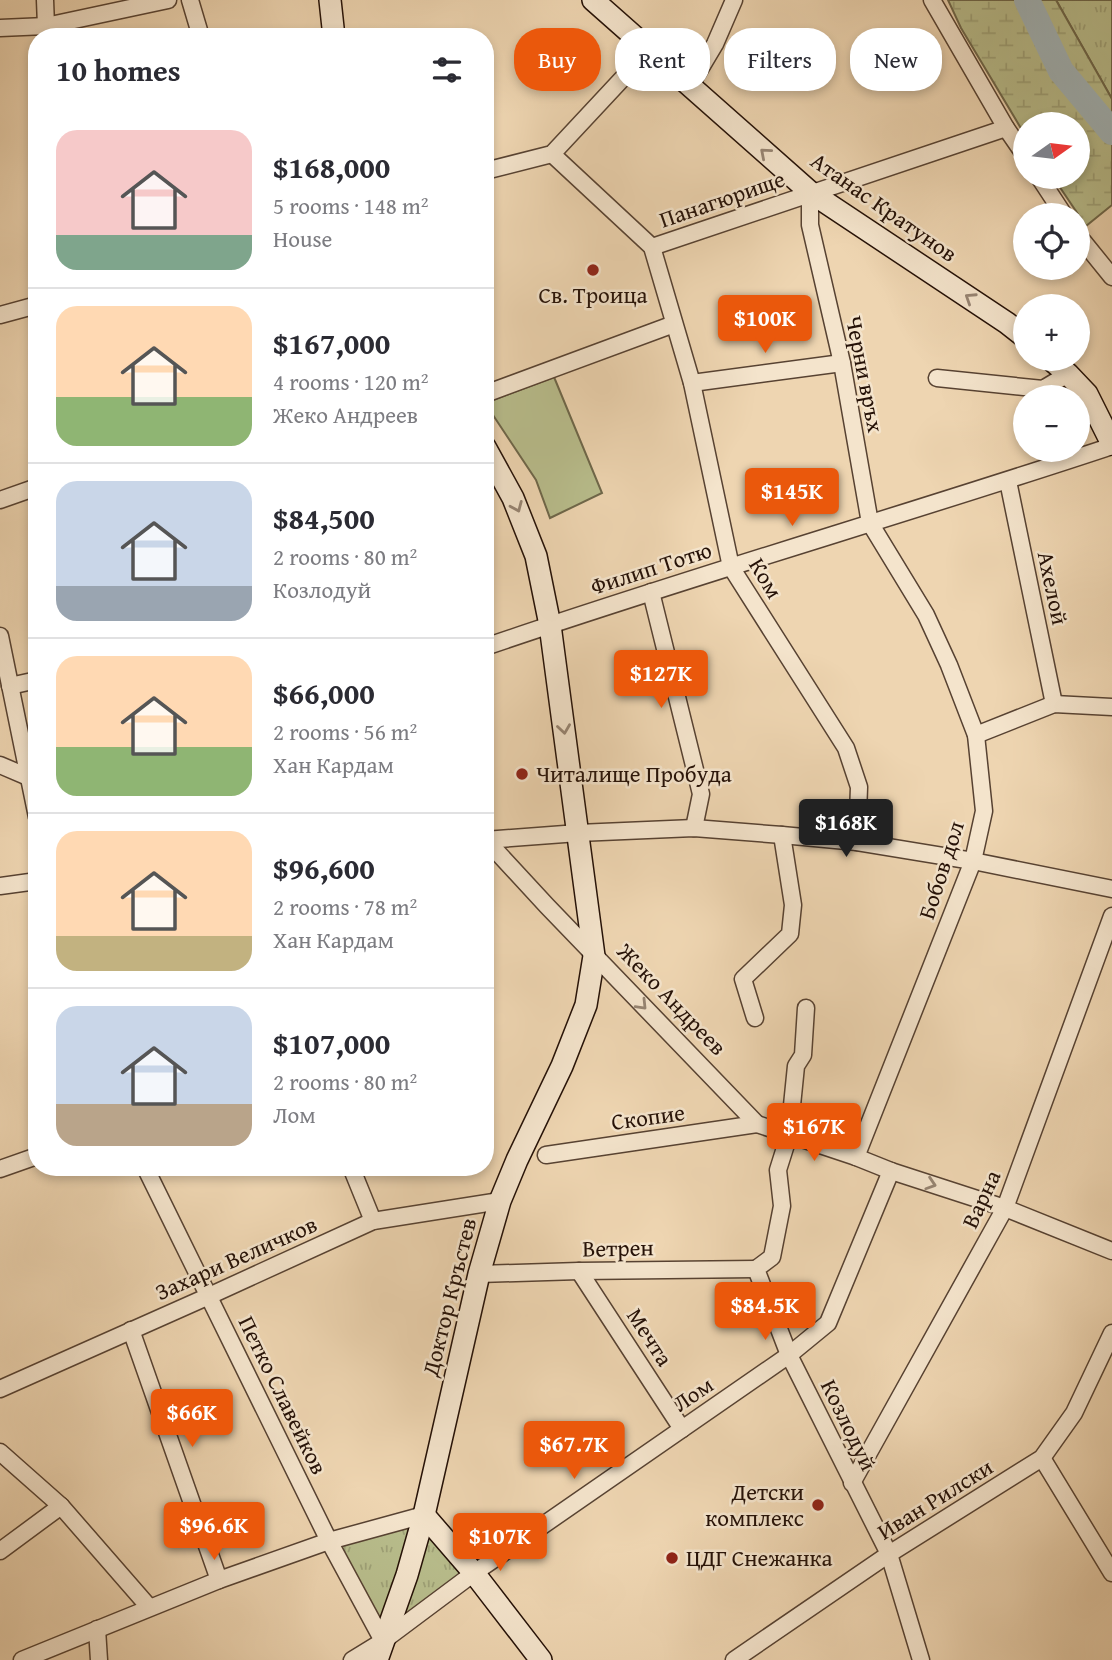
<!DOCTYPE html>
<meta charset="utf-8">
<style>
:root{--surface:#fff;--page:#f7f7f7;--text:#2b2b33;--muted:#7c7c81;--line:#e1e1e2;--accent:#ea580c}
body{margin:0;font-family:"Gentium Book Plus",serif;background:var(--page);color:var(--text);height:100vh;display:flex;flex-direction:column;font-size:26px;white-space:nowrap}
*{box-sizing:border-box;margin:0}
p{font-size:23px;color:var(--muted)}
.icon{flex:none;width:38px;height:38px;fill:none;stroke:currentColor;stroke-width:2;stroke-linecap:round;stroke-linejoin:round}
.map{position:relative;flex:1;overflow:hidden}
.panel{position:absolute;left:28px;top:28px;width:466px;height:1148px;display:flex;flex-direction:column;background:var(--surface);border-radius:28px;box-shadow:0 4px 10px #0003}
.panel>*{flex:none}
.hud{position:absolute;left:514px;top:28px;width:492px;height:63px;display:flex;gap:14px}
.needle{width:46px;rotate:76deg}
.controls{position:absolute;left:1013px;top:112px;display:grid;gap:14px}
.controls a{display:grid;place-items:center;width:77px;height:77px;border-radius:50%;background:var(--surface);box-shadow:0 4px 10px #0003;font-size:35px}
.price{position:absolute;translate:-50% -60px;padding:0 16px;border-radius:7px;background:var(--accent);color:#fff;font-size:23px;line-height:46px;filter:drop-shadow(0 2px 4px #0008)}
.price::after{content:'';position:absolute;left:50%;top:42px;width:21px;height:16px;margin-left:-10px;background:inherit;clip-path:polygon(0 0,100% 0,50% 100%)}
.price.on{background:#222;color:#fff}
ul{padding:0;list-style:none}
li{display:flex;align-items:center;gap:21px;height:175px;padding:0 28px}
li+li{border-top:2px solid var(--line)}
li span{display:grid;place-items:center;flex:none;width:196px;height:140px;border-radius:21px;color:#555}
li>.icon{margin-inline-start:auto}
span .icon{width:84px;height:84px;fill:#fffc;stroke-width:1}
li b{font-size:30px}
h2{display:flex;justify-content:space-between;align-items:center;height:84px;padding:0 28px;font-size:30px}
.chip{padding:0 24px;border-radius:28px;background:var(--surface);box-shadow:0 4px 10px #0003;font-size:24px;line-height:63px}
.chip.on{background:var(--accent);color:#fff}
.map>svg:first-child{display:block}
.grass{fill:url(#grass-tufts);stroke:#6e674a;stroke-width:2}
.wetland{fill:url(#wetland-marsh);stroke:#6e674a;stroke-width:2}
.pitch{fill:#b8bd8c;stroke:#6e674a;stroke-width:2}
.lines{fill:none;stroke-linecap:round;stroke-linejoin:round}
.river{stroke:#a1b5b9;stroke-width:26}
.street-casing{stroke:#574232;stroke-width:19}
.secondary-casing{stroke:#251107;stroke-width:24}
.street{stroke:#f4e4cc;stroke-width:16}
.secondary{stroke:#f4e4cc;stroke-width:21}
.oneway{stroke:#978573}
.poi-dot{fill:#8f2418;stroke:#f4e4cc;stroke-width:2.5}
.labels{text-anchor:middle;stroke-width:5;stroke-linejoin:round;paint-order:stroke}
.street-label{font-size:23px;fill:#251107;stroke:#f4e4cc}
.poi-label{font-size:23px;fill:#251107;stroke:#f4e4cc;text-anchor:start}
</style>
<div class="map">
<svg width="1112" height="1660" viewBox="0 0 1112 1660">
<defs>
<pattern id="grass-tufts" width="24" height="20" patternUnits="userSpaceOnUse" patternTransform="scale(1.75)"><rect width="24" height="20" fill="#b8bd8c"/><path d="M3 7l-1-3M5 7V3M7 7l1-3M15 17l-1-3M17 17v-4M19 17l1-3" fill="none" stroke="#9ea177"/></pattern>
<pattern id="wetland-marsh" width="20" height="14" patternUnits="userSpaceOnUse" patternTransform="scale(1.75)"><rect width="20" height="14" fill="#b8bd8c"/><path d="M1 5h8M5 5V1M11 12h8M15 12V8" fill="none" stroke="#9ea177"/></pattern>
</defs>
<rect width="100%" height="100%" fill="#eed5b1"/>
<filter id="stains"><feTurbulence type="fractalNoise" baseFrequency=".00286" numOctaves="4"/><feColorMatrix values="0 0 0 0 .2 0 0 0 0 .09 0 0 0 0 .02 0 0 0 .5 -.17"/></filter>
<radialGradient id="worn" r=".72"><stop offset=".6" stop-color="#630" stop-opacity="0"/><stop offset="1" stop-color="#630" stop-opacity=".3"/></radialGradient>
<g class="grass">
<path d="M1056 0H1112V99Z"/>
<path d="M424 1515 474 1573 383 1641 329 1541Z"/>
</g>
<path class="wetland" d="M948 0H1056L1112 99V205L1086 226 1053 177H1078V124H1026L1025 135 961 28Z"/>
<path class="pitch" d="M554 377 602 493 550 518 536 480 485 403Z"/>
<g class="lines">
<path class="river" d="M1027 0 1061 71 1112 132"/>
<defs>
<g id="street">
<path d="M45 0 46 26 49 37"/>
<path d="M190 0 201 37"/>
<path d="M932 0 1006 128 1026 157"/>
<path d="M0 28 46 26 168 0"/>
<path d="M690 86 715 44 734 0"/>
<path d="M552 154 652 247 692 383 731 567 846 748 859 787 857 842"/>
<path d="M485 171 552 154 649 50"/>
<path d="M1039 177 1064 215"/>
<path d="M810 192V225L842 363 870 523 926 615 949 665 976 735 984 811 973 861 856 1157"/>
<path d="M1078 235 1112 277"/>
<path d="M652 247 1006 128"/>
<path d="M0 315 37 305"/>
<path d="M937 378 1043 389 1068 374"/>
<path d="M692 383 842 363"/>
<path d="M485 394 674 324"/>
<path d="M1008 481 1054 704"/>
<path d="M0 500 37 487"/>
<path d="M651 592 701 794 694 828"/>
<path d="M0 636 37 817"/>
<path d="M485 647C692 576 904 515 1112 446"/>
<path d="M10 686 37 680"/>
<path d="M976 735 1054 704 1112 707"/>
<path d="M0 765 28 777"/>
<path d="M485 840 578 833 694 828 782 835 857 842 973 861 1112 889"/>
<path d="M487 841 547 906 757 1124 856 1157 891 1171 1005 1208 1112 1251"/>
<path d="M0 886 37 881"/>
<path d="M806 1008 803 1055 796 1066 789 1135 778 1170 782 1206 772 1257 756 1269 789 1355 889 1554 921 1660"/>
<path d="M755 1018 743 979 790 934 793 905 782 835"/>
<path d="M546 1155 757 1124"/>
<path d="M145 1167 329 1541 383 1641"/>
<path d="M351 1167 373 1221"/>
<path d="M0 1169 37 1156"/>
<path d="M579 1271 682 1429"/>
<path d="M479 1274 579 1271 756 1269"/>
<path d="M131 1330 219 1580"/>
<path d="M0 1389 209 1296 373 1221 500 1201"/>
<path d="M0 1452 61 1506 149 1607"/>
<path d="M1042 1458 1112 1573"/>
<path d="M852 1483 1005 1208 1112 916"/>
<path d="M0 1551 61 1506"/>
<path d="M97 1629 99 1660"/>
<path d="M22 1660 219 1580 329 1541 424 1515"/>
<path d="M352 1660 383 1641 474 1573 789 1355 828 1323 891 1171"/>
<path d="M734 1660 889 1554 1042 1458 1074 1413 1112 1333"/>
</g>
<g id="secondary">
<path d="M330 0 334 37"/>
<path d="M593 0 810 192 1007 323 1026 338"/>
<path d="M1050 359 1068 374 1087 394 1112 444"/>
<path d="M424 1515 474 1573 541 1660"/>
<path d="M377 1660 407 1575 424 1515 479 1274 500 1201 517 1160 562 1066 586 1005 594 956 550 625 536 556 513 498 485 447"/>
</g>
</defs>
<use href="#street" class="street-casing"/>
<use href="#secondary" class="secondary-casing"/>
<use href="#street" class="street"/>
<use href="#secondary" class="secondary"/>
</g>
<defs><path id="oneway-chevron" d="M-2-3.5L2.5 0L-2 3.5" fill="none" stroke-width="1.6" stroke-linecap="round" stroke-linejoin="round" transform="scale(1.75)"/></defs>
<g class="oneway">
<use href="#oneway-chevron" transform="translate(765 153) rotate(-139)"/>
<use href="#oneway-chevron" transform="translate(970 298) rotate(-147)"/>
<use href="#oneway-chevron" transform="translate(517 507) rotate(67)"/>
<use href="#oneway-chevron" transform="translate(564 729) rotate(82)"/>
<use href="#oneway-chevron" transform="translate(642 1005) rotate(46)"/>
<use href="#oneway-chevron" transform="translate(931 1184) rotate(18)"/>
</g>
<g class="poi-dot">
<circle cx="593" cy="270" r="7"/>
<circle cx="522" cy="774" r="7"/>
<circle cx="818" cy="1505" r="7"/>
<circle cx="672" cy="1558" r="7"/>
</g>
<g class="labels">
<g class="street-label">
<text transform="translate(722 199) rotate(-19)" y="8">Панагюрище</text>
<text transform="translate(884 207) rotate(35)" y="8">Атанас Кратунов</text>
<text transform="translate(865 374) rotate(79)" y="8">Черни връх</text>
<text transform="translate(651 568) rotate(-18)" y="8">Филип Тотю</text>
<text transform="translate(766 578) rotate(59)" y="8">Ком</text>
<text transform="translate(1053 588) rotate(78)" y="8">Ахелой</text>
<text transform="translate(941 870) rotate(-72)" y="8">Бобов дол</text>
<text transform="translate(672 999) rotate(46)" y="8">Жеко Андреев</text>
<text transform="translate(648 1117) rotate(-8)" y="8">Скопие</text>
<text transform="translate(981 1199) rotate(-65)" y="8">Варна</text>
<text transform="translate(618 1248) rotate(-1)" y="8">Ветрен</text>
<text transform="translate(236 1258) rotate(-24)" y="8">Захари Величков</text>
<text transform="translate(449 1297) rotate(-76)" y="8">Доктор Кръстев</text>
<text transform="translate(650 1337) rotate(57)" y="8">Мечта</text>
<text transform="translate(693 1394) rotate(-34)" y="8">Лом</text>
<text transform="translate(283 1395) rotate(64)" y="8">Петко Славейков</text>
<text transform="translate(849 1425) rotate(64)" y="8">Козлодуй</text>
<text transform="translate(935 1499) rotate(-32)" y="8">Иван Рилски</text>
</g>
<g class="poi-label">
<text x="593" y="303" text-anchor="middle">Св. Троица</text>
<text x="536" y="782">Читалище Пробуда</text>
<text x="804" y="1500" text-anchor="end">Детски<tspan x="804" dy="26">комплекс</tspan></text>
<text x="686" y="1566">ЦДГ Снежанка</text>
</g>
</g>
<rect width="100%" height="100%" filter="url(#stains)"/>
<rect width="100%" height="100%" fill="url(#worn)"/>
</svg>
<div class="controls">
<a><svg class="needle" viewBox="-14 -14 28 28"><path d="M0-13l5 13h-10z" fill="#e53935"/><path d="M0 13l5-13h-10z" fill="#7c7c81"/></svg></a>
<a><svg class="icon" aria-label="locate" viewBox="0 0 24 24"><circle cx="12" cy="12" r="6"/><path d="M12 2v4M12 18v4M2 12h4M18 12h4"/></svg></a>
<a>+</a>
<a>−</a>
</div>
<b class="price" style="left:765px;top:355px">$100K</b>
<b class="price" style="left:792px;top:528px">$145K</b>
<b class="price" style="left:661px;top:710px">$127K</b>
<b class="price on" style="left:846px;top:859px">$168K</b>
<b class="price" style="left:814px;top:1163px">$167K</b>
<b class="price" style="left:765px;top:1342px">$84.5K</b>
<b class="price" style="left:192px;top:1449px">$66K</b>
<b class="price" style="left:574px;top:1481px">$67.7K</b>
<b class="price" style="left:214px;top:1562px">$96.6K</b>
<b class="price" style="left:500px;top:1573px">$107K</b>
<div class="hud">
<a class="chip on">Buy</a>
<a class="chip">Rent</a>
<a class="chip">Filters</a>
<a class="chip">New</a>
</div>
<section class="panel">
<h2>10 homes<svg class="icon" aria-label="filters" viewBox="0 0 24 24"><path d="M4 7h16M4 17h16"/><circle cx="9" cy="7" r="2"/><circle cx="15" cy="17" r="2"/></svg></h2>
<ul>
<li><span style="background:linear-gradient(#f6c9c9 75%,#7fa58c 0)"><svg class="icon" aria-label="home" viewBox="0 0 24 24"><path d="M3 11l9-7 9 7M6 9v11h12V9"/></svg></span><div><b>$168,000</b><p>5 rooms · 148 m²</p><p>House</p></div></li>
<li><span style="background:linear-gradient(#ffd9b3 65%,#8fb573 0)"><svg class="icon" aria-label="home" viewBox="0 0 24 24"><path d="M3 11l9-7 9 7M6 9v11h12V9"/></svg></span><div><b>$167,000</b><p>4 rooms · 120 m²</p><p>Жеко Андреев</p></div></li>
<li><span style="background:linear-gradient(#c9d6e8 75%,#9aa5b1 0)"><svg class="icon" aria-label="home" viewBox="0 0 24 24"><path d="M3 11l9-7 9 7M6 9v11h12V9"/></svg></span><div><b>$84,500</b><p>2 rooms · 80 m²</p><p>Козлодуй</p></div></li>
<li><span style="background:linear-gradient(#ffd9b3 65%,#8fb573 0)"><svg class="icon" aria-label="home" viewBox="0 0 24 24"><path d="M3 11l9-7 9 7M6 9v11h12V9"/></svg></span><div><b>$66,000</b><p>2 rooms · 56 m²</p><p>Хан Кардам</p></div></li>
<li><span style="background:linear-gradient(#ffd9b3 75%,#c2b280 0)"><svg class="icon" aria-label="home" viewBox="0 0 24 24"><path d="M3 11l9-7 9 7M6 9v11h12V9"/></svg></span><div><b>$96,600</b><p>2 rooms · 78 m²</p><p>Хан Кардам</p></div></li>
<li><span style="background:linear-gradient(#c9d6e8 70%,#b9a48a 0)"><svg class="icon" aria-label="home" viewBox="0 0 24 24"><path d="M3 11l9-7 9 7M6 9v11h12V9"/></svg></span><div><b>$107,000</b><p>2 rooms · 80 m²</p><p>Лом</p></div></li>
</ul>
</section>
</div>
